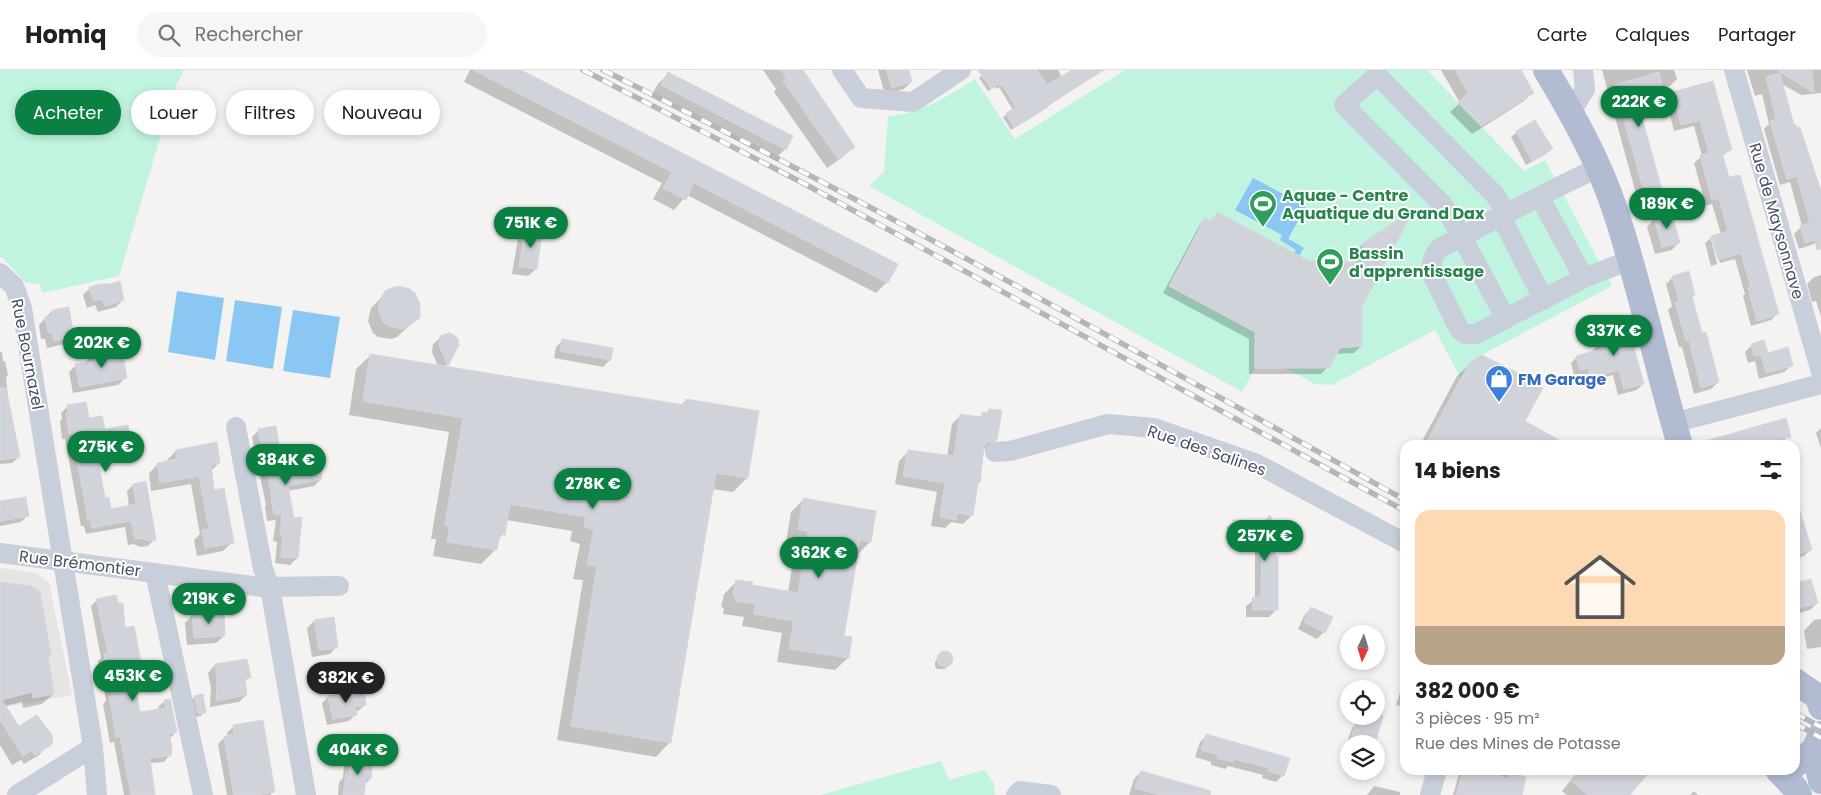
<!DOCTYPE html>
<html lang="fr">
<meta charset="utf-8">
<style>
:root{--surface:#fff;--page:#f6f6f6;--text:#202124;--muted:#757577;--line:#e0e0e0;--accent:#0b8043}
body{margin:0;font-family:Poppins,sans-serif;background:var(--page);color:var(--text);height:100vh;display:flex;flex-direction:column;font-size:19px;white-space:nowrap}
*{box-sizing:border-box;margin:0}
p{font-size:16px;color:var(--muted)}
.icon{flex:none;width:28px;height:28px;fill:none;stroke:currentColor;stroke-width:2;stroke-linecap:round;stroke-linejoin:round}
.map{position:relative;flex:1;overflow:hidden}
.details{position:absolute;left:1400px;top:370px;width:400px;height:335px;display:flex;flex-direction:column;background:var(--surface);border-radius:15px;box-shadow:0 2px 8px #0003}
.details>*{flex:none}
.hud{position:absolute;left:15px;top:20px;width:475px;height:45px;display:flex;gap:10px}
.needle{width:32px;rotate:184deg}
.buttons{position:absolute;left:1340px;top:555px;display:grid;gap:10px}
.buttons a{display:grid;place-items:center;width:45px;height:45px;border-radius:50%;background:var(--surface);box-shadow:0 2px 8px #0003;font-size:25px}
.price{position:absolute;translate:-50% -42px;padding:0 11px;border-radius:18px;background:var(--accent);color:#fff;font-size:16px;line-height:32px;filter:drop-shadow(0 1px 2px #0008)}
.price::after{content:'';position:absolute;left:50%;top:30px;width:15px;height:11px;margin-left:-8px;background:inherit;clip-path:polygon(0 0,100% 0,50% 100%)}
.price.current{background:#222;color:#fff}
ul{padding:0;list-style:none}
li{display:grid;align-content:center;gap:10px;height:265px;padding:0 15px}
li+li{border-top:1px solid var(--line)}
li span{display:grid;place-items:center;height:155px;border-radius:15px;color:#555}
li>.icon{margin-inline-start:auto}
span .icon{width:90px;height:90px;fill:#fffc;stroke-width:1}
li b{font-size:21px}
h2{display:flex;justify-content:space-between;align-items:center;height:60px;padding:0 15px;font-size:21px}
.tag{padding:0 18px;border-radius:22px;background:var(--surface);box-shadow:0 2px 8px #0003;font-size:18px;line-height:45px}
.tag.current{background:var(--accent);color:#fff}
header{display:flex;align-items:center;gap:30px;box-sizing:border-box;height:70px;padding:0 25px;background:var(--surface);border-bottom:1px solid var(--line)}
header strong{font-size:24px}
nav{display:flex;gap:28px;margin-inline-start:auto;font-size:18px}
.search{width:350px;height:45px;background:var(--page);display:flex;align-items:center;gap:12px;box-sizing:border-box;padding:0 18px;border-radius:28px;color:var(--muted);font-size:19px}
.map>svg:first-child{display:block}
.education{fill:#e6e4e4}
.green{fill:#c0f4de}
.water{fill:#8ac8f3}
.shadow{fill:#0003}
.building{fill:#d1d3da;stroke:#d6d7de}
.lines{fill:none;stroke-linecap:round;stroke-linejoin:round}
.minor{stroke:#c9cedb;stroke-width:20}
.major{stroke:#b1bbd2;stroke-width:26}
.rail-casing{stroke:#b4b6bd;stroke-width:5.5}
.rail{stroke:#fff;stroke-width:4;stroke-dasharray:11;stroke-linecap:butt}
.labels{text-anchor:middle;stroke-width:4;stroke-linejoin:round;paint-order:stroke}
.leisure-label{font-size:16px;font-weight:bold;fill:#27864d;stroke:#fff;text-anchor:start}
.street-label{font-size:16px;fill:#485162;stroke:#fff}
.shop-label{font-size:16px;font-weight:bold;fill:#366cbe;stroke:#fff;text-anchor:start}
</style>
<header>
<strong>Homiq</strong>
<div class="search"><svg class="icon" aria-label="search" viewBox="0 0 24 24"><circle cx="10" cy="10" r="6"/><path d="M15 15l6 6"/></svg>Rechercher</div>
<nav><a>Carte</a><a>Calques</a><a>Partager</a></nav>
</header>
<div class="map">
<svg width="1821" height="725" viewBox="0 0 1821 725">
<rect width="100%" height="100%" fill="#f5f3f2"/>
<path class="education" d="M0 498 37 503 49 513 72 625 1 638 0 648Z"/>
<g class="green">
<path d="M0 0H184L175 18 119 206 42 223 40 214 26 213 3 188 0 187Z"/>
<path d="M1125 0H1427L1524 101 1545 90 1612 216 1470 291 1461 309 1435 260 1332 315 1315 314 1285 298H1255L1242 322 869 116 884 102 888 46C922 44 947 26 975 9L1015 69Z"/>
<path d="M941 691 949 710 984 700 994 713 995 725H820Z"/>
</g>
<g class="water">
<path d="M1253 108 1306 136 1288 169 1287 168 1304 178 1299 186 1294 184 1296 180 1280 170 1282 165 1235 140Z"/>
<path d="M177 221 224 228 215 290 168 282Z"/>
<path d="M235 230 282 237 273 299 226 291Z"/>
<path d="M293 240 340 247 330 308 283 301Z"/>
</g>
<g class="shadow">
<path d="M470 0H518L896 195 887 212 876 223 687 125 674 140 653 129 662 113 464 12Z"/>
<path d="M763 0H800L854 77 843 87 827 98 774 22 776 19Z"/>
<path d="M878 0H908L911 12 904 19 885 25Z"/>
<path d="M990 0H1058L1064 11 1082 0H1103L1011 60 1003 47 1013 40 999 17 996 19 995 17 988 21 979 8Z"/>
<path d="M1441 0H1519L1533 22 1524 31 1472 64 1450 42 1460 33Z"/>
<path d="M1602 0H1674L1677 9 1670 16 1635 27 1661 120 1654 126 1638 131Z"/>
<path d="M1747 0H1821V23L1801 25 1782 14 1793 57 1821 127V169L1817 173 1799 179 1794 164 1802 156 1790 112 1780 115 1764 59 1769 54 1762 24 1755 26Z"/>
<path d="M669 3 785 79 774 90 651 26 658 14Z"/>
<path d="M1673 23 1731 79 1721 87 1777 244 1771 250 1751 256 1743 226 1745 224 1735 189 1720 193 1713 169H1711L1717 194 1711 196 1705 173 1712 167 1721 164 1712 134 1706 136 1694 93 1702 86 1694 56 1674 61 1666 30Z"/>
<path d="M1517 62 1552 79 1546 84 1526 95 1511 67Z"/>
<path d="M1412 142 1361 235V276L1354 283 1335 284 1328 297 1321 304H1249V269L1163 223 1199 156 1205 149 1210 152 1217 144 1308 193H1356V181L1363 174Z"/>
<path d="M1654 149 1679 172 1672 180 1655 184 1647 157Z"/>
<path d="M525 161 536 199 528 206 512 204 518 168Z"/>
<path d="M1821 205V247L1816 231 1812 232 1807 214 1814 207Z"/>
<path d="M1673 207 1694 224 1691 227 1701 265 1718 312 1711 319 1694 324 1682 277H1679L1668 240 1672 236 1666 214Z"/>
<path d="M111 216 123 230 116 237 98 242 95 235 87 238 83 225 90 218Z"/>
<path d="M387 222 419 247 397 267 391 269 378 267 373 263 368 251 371 238Z"/>
<path d="M52 241 73 267 65 274 47 278 45 269H41L39 255Z"/>
<path d="M1626 254 1643 314 1637 320 1618 325 1613 305 1584 313 1582 304 1574 306 1571 293 1577 287 1594 282 1593 280 1596 277 1593 267 1599 261Z"/>
<path d="M441 267 457 275 445 297 680 336 686 330 747 408 733 422 712 419 670 672 656 687 557 670 583 510 573 509 580 474 570 471 572 461 506 450 503 464 498 470 496 479 481 494 433 486 436 469H431L449 362 349 345 356 299 371 285 438 296 432 282 433 274Z"/>
<path d="M563 270 610 290 603 297 554 288 556 277Z"/>
<path d="M1752 275 1767 284 1791 296 1784 302 1759 309 1755 291 1748 293 1745 282Z"/>
<path d="M0 282H2L3 291H5L8 305 6 307 10 345 19 387 12 393 0 394Z"/>
<path d="M92 285 125 308 118 315 73 323 69 302 76 295 85 293Z"/>
<path d="M1472 292 1523 352 1566 375H1420L1457 306Z"/>
<path d="M68 336 131 380 124 387 97 392 104 429 110 440 129 437 127 421 133 415 155 469 148 476 140 477 134 474 128 475 125 457 86 464 84 456H81L65 369H62L60 351 62 349 61 343Z"/>
<path d="M990 340 996 369 987 379 983 380 979 412 976 415 972 445 963 454 951 452 945 458 931 456 937 422 895 414 899 391 908 382 947 387 952 354 961 345 978 348Z"/>
<path d="M1821 358V378L1816 363Z"/>
<path d="M259 360 279 382 321 409 314 416 288 421 297 488 290 495 275 493 277 472 273 471 276 450 267 451 265 437 266 435 252 367Z"/>
<path d="M1789 366 1781 373 1782 375H1710Z"/>
<path d="M176 381 219 393 211 401 213 421 232 472 223 481 197 486 194 470 200 464 191 414 151 421 149 403 158 394 168 392 167 390Z"/>
<path d="M804 429 870 472 858 484 843 567 851 568 848 588 835 600 777 592 782 563 742 556 744 547 723 544 724 538 721 537 724 524 736 512 751 516 788 522 796 473 786 472 791 442Z"/>
<path d="M0 432 28 445 21 452 0 456Z"/>
<path d="M1272 451 1276 540 1269 547H1246V536L1255 529V482H1246V470L1226 458 1233 452Z"/>
<path d="M1795 457 1811 479 1804 486 1795 489Z"/>
<path d="M1795 510 1796 514 1817 533 1810 540 1795 544Z"/>
<path d="M0 513 49 586 47 588 53 624 42 634 23 638 22 632 4 636 19 658 49 674 39 685 24 694 21 690 12 695 0 675Z"/>
<path d="M97 530 124 559 142 602 135 608H132L139 644 159 640 158 637 165 631 176 662 169 669 170 685 164 692 150 693 154 725H124L114 672 110 673 103 634 106 631 102 605H101L98 591 101 588 91 536Z"/>
<path d="M1311 538 1324 562 1317 569 1298 559 1304 546Z"/>
<path d="M192 545 224 566 216 573 187 575 185 553Z"/>
<path d="M333 548 336 577 330 584 312 587 307 558 314 551Z"/>
<path d="M1821 549V577L1807 579 1804 561 1814 550Z"/>
<path d="M943 583H949L952 592 945 599H937L935 596V592Z"/>
<path d="M215 595 249 607 244 612 246 625 239 632 210 637 211 618 208 603Z"/>
<path d="M1405 612V637L1396 635 1402 616Z"/>
<path d="M194 627 204 642 201 646 195 647 191 630Z"/>
<path d="M328 627 365 635 358 641 355 642V645L349 651 327 655 322 633Z"/>
<path d="M1376 637 1384 639 1374 674H1349V687L1343 685 1352 658 1359 652 1376 646Z"/>
<path d="M233 657 274 721 270 725H227L218 674 224 668 228 667 227 663Z"/>
<path d="M1207 665 1283 705 1276 712 1262 708 1263 705 1228 696 1225 699 1211 695V692L1195 687 1200 672Z"/>
<path d="M351 688 370 709 364 715 363 725H338L339 712 343 708 344 695Z"/>
<path d="M1349 695V701L1366 702 1360 708 1346 704Z"/>
<path d="M1460 700H1511L1510 704 1525 708 1486 725H1453Z"/>
<path d="M1579 700H1649L1629 725H1567L1562 721Z"/>
<path d="M1141 702 1194 725H1129L1134 709Z"/>
<path d="M1374 716 1400 722V725H1367Z"/>
<path d="M1694 721 1698 725H1690Z"/>
</g>
<g class="building">
<path d="M473 0H521L898 194 888 213 694 113 686 130 663 118 672 102Z"/>
<path d="M781 0H803L855 77 838 89 783 11 787 8Z"/>
<path d="M886 0H909L912 12 892 18Z"/>
<path d="M978 0H1037L1047 15 1072 0H1104L1047 35 1048 37 1014 58 1006 43 1016 37 1002 15 1000 16 998 14 991 19Z"/>
<path d="M1455 0H1521L1534 23 1481 56 1458 33 1468 23Z"/>
<path d="M1777 0H1812L1814 23Z"/>
<path d="M668 2 793 66 786 80 661 15Z"/>
<path d="M1659 2 1662 15 1637 23 1638 26H1636L1662 120 1645 125 1614 15Z"/>
<path d="M1780 3 1794 55H1796L1797 58 1800 57 1821 121V179L1817 180 1815 170 1805 173 1800 156 1810 153 1797 106 1787 109 1770 51 1776 49 1766 7Z"/>
<path d="M1713 11 1732 80 1722 83 1729 107 1740 105 1779 244 1757 251 1748 218H1751L1741 183 1718 190 1711 166 1728 161 1719 128 1712 130 1700 85 1709 83 1700 50 1681 55 1672 22Z"/>
<path d="M1535 50 1553 79 1532 91 1516 61Z"/>
<path d="M1415 138 1362 236V276L1340 278 1329 298H1255V262L1169 216 1205 148 1212 152 1217 142 1309 191 1363 192V173Z"/>
<path d="M1672 143 1680 173 1662 177 1654 148Z"/>
<path d="M525 159 542 162 537 199 519 197Z"/>
<path d="M1689 201 1695 225 1692 226 1702 263 1706 262 1719 312 1701 318 1689 270 1686 271 1675 232 1679 231 1672 206Z"/>
<path d="M120 211 124 230 105 236 102 229 94 231 89 217 100 214H110Z"/>
<path d="M398 216 410 219 415 223 420 234V248L409 256 403 259 389 256 383 252 378 239 382 226 386 220Z"/>
<path d="M69 237 74 267 54 271 52 262 48 263 45 247 52 245V240Z"/>
<path d="M1627 252 1644 314 1624 319 1619 300 1591 308 1588 298 1580 300 1576 286 1601 279 1599 272 1602 271 1599 260Z"/>
<path d="M449 263 454 265 458 269 459 275 448 296 439 275 440 266Z"/>
<path d="M562 269 613 278 611 290 560 281Z"/>
<path d="M1764 270 1768 283 1788 277 1793 296 1766 303 1761 285 1754 286 1751 274Z"/>
<path d="M122 280 127 308 80 317 75 294 93 291 92 284Z"/>
<path d="M370 284 684 335 686 329 759 341 748 408 716 403 671 673 571 656 597 496 587 495 594 459 584 457 586 447 510 434 505 465 500 464 497 480 447 472 450 455H445L463 348 363 331Z"/>
<path d="M1482 285 1530 309 1543 318 1525 351 1568 375H1425L1470 292Z"/>
<path d="M0 318H6L20 387 0 390Z"/>
<path d="M86 332 89 348 102 346 105 359 128 355 132 380 101 386 102 389 98 390 105 428 109 427 111 439 136 434 133 414 146 411 156 470 148 471 141 468 135 469 131 451 92 458 91 450H88L72 363 69 364 66 344 68 343 67 335Z"/>
<path d="M989 339 1002 340 997 370 986 373 984 377 980 413 978 412 973 446 957 443 956 450 940 447 945 413 903 406 908 380 954 386 960 344 981 347 982 342 988 343Z"/>
<path d="M1786 348 1791 367 1781 369 1783 375H1706L1705 371Z"/>
<path d="M276 356 280 380 295 378 299 394 320 391 322 409 288 416 294 448 302 447 298 488 281 487 283 465H280L282 444 274 445 271 429 272 428 258 359Z"/>
<path d="M217 372 220 393 211 395 214 420 224 418 234 473 205 478 202 460 209 459 199 406 160 413 157 393 177 389 176 380Z"/>
<path d="M26 427 29 446 0 451V431Z"/>
<path d="M803 428 876 441 871 472 860 470 844 566 852 567 849 588 789 579 794 551 754 544 756 534 735 531 736 526 733 525 736 510 753 512 752 515 798 523 808 461 798 459Z"/>
<path d="M1795 434H1798L1812 480 1795 485Z"/>
<path d="M1270 445 1272 450 1275 451V486H1278V540H1253L1252 528 1261 527 1262 475H1253V463L1232 450 1264 451Z"/>
<path d="M1811 509 1818 533 1795 539V513Z"/>
<path d="M0 512 31 516 40 522 51 586H48L54 624 33 628 32 622 2 630 19 656 37 645 52 665 53 670 51 675 35 685 31 681 23 686 0 650Z"/>
<path d="M116 525 118 533H123L125 558 134 556 143 602 133 604 140 642 166 638 164 630 170 629 177 662 169 664 172 678 171 686 150 688 155 725H131L120 666 116 667 113 647 109 627 112 626 108 599H107L104 584 108 583 96 529Z"/>
<path d="M1311 537 1333 547 1325 563 1304 552Z"/>
<path d="M224 543 225 566 194 568 192 544Z"/>
<path d="M334 547 338 578 319 580 314 550Z"/>
<circle cx="945" cy="589" r="8"/>
<path d="M247 589 251 608H245L247 625 216 631 217 610 215 594Z"/>
<path d="M352 621 353 623 364 621 366 635 355 637 357 645 333 649 328 626Z"/>
<path d="M203 624 206 643 198 644 194 626Z"/>
<path d="M1357 646H1383L1375 674H1350Z"/>
<path d="M263 650 275 722 257 725H234L224 667 234 664 233 655Z"/>
<path d="M1206 664 1290 688 1284 706 1268 701 1269 698 1234 689 1233 692 1217 688 1218 685 1201 680Z"/>
<path d="M351 687 373 690 371 709 366 708 364 725H343L346 704H349Z"/>
<path d="M1463 700H1481L1509 709 1510 703 1526 707 1522 725H1456Z"/>
<path d="M1580 700H1651L1630 725H1588L1571 711Z"/>
<path d="M1141 701 1211 721 1210 725H1160L1135 718Z"/>
</g>
<g class="lines">
<g class="minor">
<path d="M842 0 861 28 913 32 961 0"/>
<path d="M1734 0 1821 302"/>
<path d="M1571 42 1585 19 1583 0"/>
<path d="M1597 98 1558 117 1440 178C1432 186 1431 193 1432 204L1459 259 1465 264H1476L1584 208 1630 190"/>
<path d="M1540 128 1584 208"/>
<path d="M1501 147 1544 230"/>
<path d="M0 203 14 216 22 238 93 677 97 725"/>
<path d="M1506 249 1462 167 1443 135 1344 35 1377 5 1495 125 1507 144"/>
<path d="M1673 353 1821 314"/>
<path d="M236 357 263 499 270 517 306 725"/>
<path d="M995 382 1010 381 1108 354 1154 358 1257 394 1405 473"/>
<path d="M0 483 262 517 339 516"/>
<path d="M155 503 203 725"/>
<path d="M17 725 93 677"/>
<path d="M1016 725 1020 721 1051 725"/>
<path d="M1430 725 1437 700"/>
</g>
<g class="major">
<path d="M1546 0C1573 45 1600 93 1616 143 1641 219 1657 298 1680 375"/>
<path d="M1795 611 1818 627 1821 637"/>
<path d="M1814 680 1821 711"/>
<path d="M1795 695 1814 680 1821 664"/>
<path d="M1778 700 1795 718 1799 725"/>
</g>
<defs>
<g id="rail">
<path d="M583 0 801 112 1405 441"/>
<path d="M603 0C875 135 1140 283 1405 430"/>
<path d="M1795 643 1821 657"/>
<path d="M1795 653 1821 668"/>
</g>
</defs>
<use href="#rail" class="rail-casing"/>
<use href="#rail" class="rail"/>
</g>
<defs>
<symbol id="stadium-pin" viewBox="-11 -11 22 30"><path d="M0 17L-7.5 6A9.5 9.5 0 1 1 7.5 6Z" fill="#2e9e5b" stroke="#fff"/><path d="M0-5a6.5 5 0 1 0 0 10a6.5 5 0 1 0 0-10ZM-3.5-1.8h7v3.6h-7Z" fill="#fff"/></symbol>
<symbol id="shop-pin" viewBox="-11 -11 22 30"><path d="M0 17L-7.5 6A9.5 9.5 0 1 1 7.5 6Z" fill="#3f7fe0" stroke="#fff"/><path d="M-5-2.5h2.3a2.7 3.5 0 0 1 5.4 0H5L5.5 6h-11ZM-1.5-2.5h3a1.5 2.3 0 0 0-3 0Z" fill="#fff"/></symbol>
</defs>
<g fill-rule="evenodd">
<use href="#stadium-pin" x="1247" y="118" width="32" height="43"/>
<use href="#stadium-pin" x="1314" y="176" width="32" height="43"/>
<use href="#shop-pin" x="1483" y="293" width="32" height="43"/>
</g>
<g class="labels">
<g class="leisure-label">
<text x="1282" y="131">Aquae - Centre<tspan x="1282" dy="18">Aquatique du Grand Dax</tspan></text>
<text x="1349" y="189">Bassin<tspan x="1349" dy="18">d'apprentissage</tspan></text>
</g>
<g class="street-label">
<text transform="translate(1777 151) rotate(74)" y="6">Rue de Maysonnave</text>
<text transform="translate(28 284) rotate(79)" y="6">Rue Bournazel</text>
<text transform="translate(1207 380) rotate(19)" y="6">Rue des Salines</text>
<text transform="translate(80 493) rotate(7)" y="6">Rue Brémontier</text>
</g>
<g class="shop-label">
<text x="1518" y="315">FM Garage</text>
</g>
</g>
</svg>
<div class="buttons">
<a><svg class="needle" viewBox="-14 -14 28 28"><path d="M0-13l5 13h-10z" fill="#e53935"/><path d="M0 13l5-13h-10z" fill="#757577"/></svg></a>
<a><svg class="icon" aria-label="locate" viewBox="0 0 24 24"><circle cx="12" cy="12" r="6"/><path d="M12 2v4M12 18v4M2 12h4M18 12h4"/></svg></a>
<a><svg class="icon" aria-label="layers" viewBox="0 0 24 24"><path d="M12 4l9 5-9 5-9-5zM3 14l9 5 9-5"/></svg></a>
</div>
<b class="price" style="left:1639px;top:58px">222K €</b>
<b class="price" style="left:1667px;top:160px">189K €</b>
<b class="price" style="left:531px;top:179px">751K €</b>
<b class="price" style="left:1614px;top:287px">337K €</b>
<b class="price" style="left:102px;top:299px">202K €</b>
<b class="price" style="left:106px;top:403px">275K €</b>
<b class="price" style="left:286px;top:416px">384K €</b>
<b class="price" style="left:593px;top:440px">278K €</b>
<b class="price" style="left:1265px;top:492px">257K €</b>
<b class="price" style="left:819px;top:509px">362K €</b>
<b class="price" style="left:209px;top:555px">219K €</b>
<b class="price" style="left:133px;top:632px">453K €</b>
<b class="price current" style="left:346px;top:634px">382K €</b>
<b class="price" style="left:358px;top:706px">404K €</b>
<div class="hud">
<a class="tag current">Acheter</a>
<a class="tag">Louer</a>
<a class="tag">Filtres</a>
<a class="tag">Nouveau</a>
</div>
<section class="details">
<h2>14 biens<svg class="icon" aria-label="filters" viewBox="0 0 24 24"><path d="M4 7h16M4 17h16"/><circle cx="9" cy="7" r="2"/><circle cx="15" cy="17" r="2"/></svg></h2>
<ul>
<li><span style="background:linear-gradient(#ffd9b3 75%,#b9a48a 0)"><svg class="icon" aria-label="home" viewBox="0 0 24 24"><path d="M3 11l9-7 9 7M6 9v11h12V9"/></svg></span><div><b>382 000 €</b><p>3 pièces · 95 m²</p><p>Rue des Mines de Potasse</p></div></li>
</ul>
</section>
</div>
